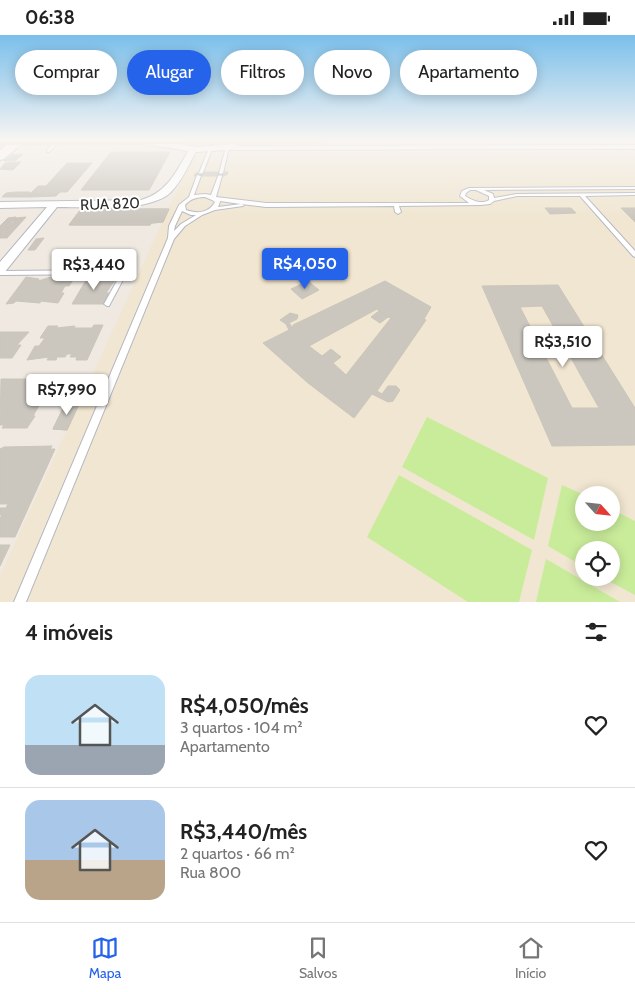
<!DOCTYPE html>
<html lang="pt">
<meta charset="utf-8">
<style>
:root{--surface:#fff;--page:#f6f6f6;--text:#222;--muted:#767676;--line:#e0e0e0;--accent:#2563eb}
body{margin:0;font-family:Cabin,sans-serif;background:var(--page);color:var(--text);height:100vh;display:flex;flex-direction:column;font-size:19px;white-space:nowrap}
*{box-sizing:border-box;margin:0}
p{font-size:16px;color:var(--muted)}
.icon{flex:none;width:28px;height:28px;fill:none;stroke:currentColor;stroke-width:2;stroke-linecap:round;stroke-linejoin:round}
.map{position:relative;height:567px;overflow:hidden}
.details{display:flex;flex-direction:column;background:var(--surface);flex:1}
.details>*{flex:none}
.banner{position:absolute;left:15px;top:15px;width:605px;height:45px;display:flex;gap:10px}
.needle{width:32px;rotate:117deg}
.controls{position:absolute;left:575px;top:451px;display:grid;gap:10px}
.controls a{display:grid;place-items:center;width:45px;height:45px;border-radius:50%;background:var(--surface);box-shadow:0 2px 12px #0003;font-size:25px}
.price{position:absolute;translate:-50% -42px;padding:0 11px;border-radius:5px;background:#fff;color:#222;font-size:16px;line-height:32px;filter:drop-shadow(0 1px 2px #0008)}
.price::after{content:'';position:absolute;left:50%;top:30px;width:15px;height:11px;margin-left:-8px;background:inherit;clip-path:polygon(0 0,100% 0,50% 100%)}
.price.on{background:var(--accent);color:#fff}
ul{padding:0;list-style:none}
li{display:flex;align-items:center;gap:15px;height:125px;padding:0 25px}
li+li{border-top:1px solid var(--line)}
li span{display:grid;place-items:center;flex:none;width:140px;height:100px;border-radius:15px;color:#555}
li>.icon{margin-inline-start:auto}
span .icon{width:60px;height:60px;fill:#fffc;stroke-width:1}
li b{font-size:21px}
h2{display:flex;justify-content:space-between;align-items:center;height:60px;padding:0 25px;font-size:21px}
.pill{padding:0 18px;border-radius:22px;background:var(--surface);box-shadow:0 2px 12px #0003;font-size:18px;line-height:45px}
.pill.on{background:var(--accent);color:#fff}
.status{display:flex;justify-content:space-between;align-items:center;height:35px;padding:0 25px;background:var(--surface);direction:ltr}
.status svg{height:14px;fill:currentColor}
.tabs{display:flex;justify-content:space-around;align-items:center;height:70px;border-top:1px solid var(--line);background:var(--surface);font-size:14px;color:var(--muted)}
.tabs a{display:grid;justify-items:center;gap:2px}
.tabs .on{color:var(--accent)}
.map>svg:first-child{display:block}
.education{fill:#f0e6d1;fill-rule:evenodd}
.pitch{fill:#c9ec9a}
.building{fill:#cbc7bf;stroke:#cbc5ba;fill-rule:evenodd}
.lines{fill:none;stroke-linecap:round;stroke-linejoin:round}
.service-casing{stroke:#b4b7c1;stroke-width:2}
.minor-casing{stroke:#b4b7c1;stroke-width:2}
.secondary-casing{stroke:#b4b7c1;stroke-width:2}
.trunk-casing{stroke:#c9c9c9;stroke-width:2}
.service{fill:#fff;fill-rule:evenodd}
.minor{fill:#fff;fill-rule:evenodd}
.secondary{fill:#fff;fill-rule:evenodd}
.trunk{fill:#f8ba60;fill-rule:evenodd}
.labels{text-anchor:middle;stroke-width:4;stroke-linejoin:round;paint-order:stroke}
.far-street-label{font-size:15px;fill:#2e2e2e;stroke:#fff}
</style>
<div class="status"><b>06:38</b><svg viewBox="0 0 49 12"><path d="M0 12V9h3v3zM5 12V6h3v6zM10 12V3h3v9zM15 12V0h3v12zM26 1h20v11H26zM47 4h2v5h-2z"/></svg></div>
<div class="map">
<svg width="635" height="567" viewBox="0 0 635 567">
<rect width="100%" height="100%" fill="#efe9e1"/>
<path class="education" d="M635 116V567H0V541L194 118ZM584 460H611V488H584ZM584 515H611V542H584Z"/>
<g class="pitch">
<path d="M427 382 548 443 534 505 402 432Z"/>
<path d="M399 440 532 515 519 567H468L367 502Z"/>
<path d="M562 450 584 460V488H611V474L635 486V560L603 543 611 542V515H584V532L548 511Z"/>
<path d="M546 524 620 567H536Z"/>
</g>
<g class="building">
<path d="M111 117H170L149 155H81Z"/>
<path d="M23 119 15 126H4L12 120Z"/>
<path d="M21 127 13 135 0 134 5 128Z"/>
<path d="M67 128H92L67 157H60L56 161 30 162 34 158H31L38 151H46Z"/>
<path d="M199 137H228L227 140H198Z"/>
<path d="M196 138H225L224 141H194Z"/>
<path d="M16 157H30L29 158H34L30 162H2L6 158Z"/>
<path d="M545 173H571L576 178 550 179Z"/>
<path d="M621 173H635V187Z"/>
<path d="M81 174H169L163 187 152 188 150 190H69Z"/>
<path d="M81 174H169L163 187 152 188 150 190H69Z"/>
<path d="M623 175H635V187Z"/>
<path d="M16 182V183L0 200V191L8 183Z"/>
<path d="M26 182 7 203H0V200L6 196H3L15 186H13L16 183Z"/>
<path d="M44 203 35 215H28L36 204Z"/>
<path d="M26 242 39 244 38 246 51 242H58L57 244 75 242 69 251H65L61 258H64L58 268 41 266 40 268 16 266 14 268 6 269Z"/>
<path d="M88 242 102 244 103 242H117L106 258H109L103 269H72Z"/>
<path d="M308 246 319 255 302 264 291 254Z"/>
<path d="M385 246 431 272 424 284 426 285 377 356 382 359 388 351H396L400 355 393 366 388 367 372 359 354 383 308 348 263 308 289 295 286 289 280 285 290 278 298 280 297 284 289 288 293 293V290ZM377 274 379 276 371 282 380 288 388 282 391 283 346 340 333 328 341 322 331 314 322 321 309 311Z"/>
<path d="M558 250 635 373V410L552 411 482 251ZM542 271 599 373H572L520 272Z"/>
<path d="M94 290H103L87 325H76L77 322H70L72 319H67L65 322H57L56 325H47L49 322 27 325 35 311H39L45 303H40L48 291H58L56 293 75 291 74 293H92Z"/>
<path d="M0 297H29L17 310H21L12 323H0Z"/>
<path d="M1 344H54L33 381H35L27 393H2L4 390H0Z"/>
<path d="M66 367H80L67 395 53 394Z"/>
<path d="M66 367H80L67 395 53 394Z"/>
<path d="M52 411 50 414H55L15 502H0V483L2 480H0V473H6L8 469H0V414L4 412Z"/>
<path d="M0 510H10L0 531Z"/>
</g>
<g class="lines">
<defs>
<g id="service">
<path d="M57 105 60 106 49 117H47V115Z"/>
<path d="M226 112 229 113 223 138 221 139 219 138Z"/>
<path d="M209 113 212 114 203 138 199 139V138Z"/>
<path d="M197 140 201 141 194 160 205 159 211 160 218 141 220 140 222 141 216 162 266 168H469L460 161 462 156 469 153 635 152V154L484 155 493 159 494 163 517 159 635 158V160L585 161 635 216V222L633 221 580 161H517L494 166 490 169 481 170 399 171 401 177 398 179 395 177 394 171 266 172 241 169 244 170 243 171 215 175 202 180 185 191 174 204 26 567H14L168 203 169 191 179 170 189 162ZM470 155H476L489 161V165C481 170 472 165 465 161L466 158ZM205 162 212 165 215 167C209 178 197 179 186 175L185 170C190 164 197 162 205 162ZM220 166 241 169 218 172 220 167ZM182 176 191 180H196L181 189 174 196 175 191Z"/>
<path d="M114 235 125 241 109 271H107L104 269 119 242 113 239 0 240V236Z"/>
</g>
<path id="minor" d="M136 104 199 112 234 109 238 111 635 110V114L226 115 196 117C188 131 182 146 171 157 150 178 87 172 57 172L4 238 0 239V227L47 172 0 173V167L141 165C166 158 176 138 188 116L139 108H136Z"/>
<path id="secondary" d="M14 104 25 106 4 124 0 125V115Z"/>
<path id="trunk" d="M0 104H330L323 108 0 110Z"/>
</defs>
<use href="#service" class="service-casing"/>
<use href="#minor" class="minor-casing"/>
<use href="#secondary" class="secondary-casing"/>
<use href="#trunk" class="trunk-casing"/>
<use href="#service" class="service"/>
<use href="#minor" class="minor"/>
<use href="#secondary" class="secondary"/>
<use href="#trunk" class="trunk"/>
</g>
<linearGradient id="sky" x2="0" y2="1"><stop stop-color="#7abfeb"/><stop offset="0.57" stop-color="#f8f5f2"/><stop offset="1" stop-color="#f8f5f2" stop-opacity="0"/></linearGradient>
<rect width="635" height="184" fill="url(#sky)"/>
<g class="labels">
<g class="far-street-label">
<text transform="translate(110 169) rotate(-2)" y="5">RUA 820</text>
</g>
</g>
</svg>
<div class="controls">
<a><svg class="needle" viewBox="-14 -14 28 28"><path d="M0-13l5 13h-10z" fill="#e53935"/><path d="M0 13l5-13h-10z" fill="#767676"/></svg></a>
<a><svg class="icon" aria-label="locate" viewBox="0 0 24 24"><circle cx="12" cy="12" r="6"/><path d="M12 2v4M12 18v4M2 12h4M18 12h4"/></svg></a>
</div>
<b class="price on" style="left:305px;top:255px">R$4,050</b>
<b class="price" style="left:94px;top:256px">R$3,440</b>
<b class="price" style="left:563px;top:333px">R$3,510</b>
<b class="price" style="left:67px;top:381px">R$7,990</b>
<div class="banner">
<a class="pill">Comprar</a>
<a class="pill on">Alugar</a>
<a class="pill">Filtros</a>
<a class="pill">Novo</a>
<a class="pill">Apartamento</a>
</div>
</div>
<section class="details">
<h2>4 imóveis<svg class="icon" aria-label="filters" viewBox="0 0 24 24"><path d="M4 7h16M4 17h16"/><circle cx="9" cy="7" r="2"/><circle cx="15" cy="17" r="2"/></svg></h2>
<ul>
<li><span style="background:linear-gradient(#bfe0f5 70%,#9aa5b1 0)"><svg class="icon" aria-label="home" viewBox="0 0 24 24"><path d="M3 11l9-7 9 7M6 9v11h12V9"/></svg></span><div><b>R$4,050/mês</b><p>3 quartos · 104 m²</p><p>Apartamento</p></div><svg class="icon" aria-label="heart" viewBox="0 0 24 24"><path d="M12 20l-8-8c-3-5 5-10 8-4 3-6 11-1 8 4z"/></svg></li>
<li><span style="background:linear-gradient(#a9c7e8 60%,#b9a48a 0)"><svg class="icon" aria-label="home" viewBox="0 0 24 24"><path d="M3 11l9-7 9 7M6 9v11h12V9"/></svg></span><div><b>R$3,440/mês</b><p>2 quartos · 66 m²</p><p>Rua 800</p></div><svg class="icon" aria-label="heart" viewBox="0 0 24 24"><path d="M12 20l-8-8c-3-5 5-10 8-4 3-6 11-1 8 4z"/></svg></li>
</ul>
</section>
<nav class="tabs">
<a class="on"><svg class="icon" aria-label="map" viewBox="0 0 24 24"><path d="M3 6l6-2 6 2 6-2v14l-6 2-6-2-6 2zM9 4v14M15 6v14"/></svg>Mapa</a>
<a><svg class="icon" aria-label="saved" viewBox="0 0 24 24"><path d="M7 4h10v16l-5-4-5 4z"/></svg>Salvos</a>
<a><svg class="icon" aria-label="home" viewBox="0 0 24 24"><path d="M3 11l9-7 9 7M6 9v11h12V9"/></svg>Início</a>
</nav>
